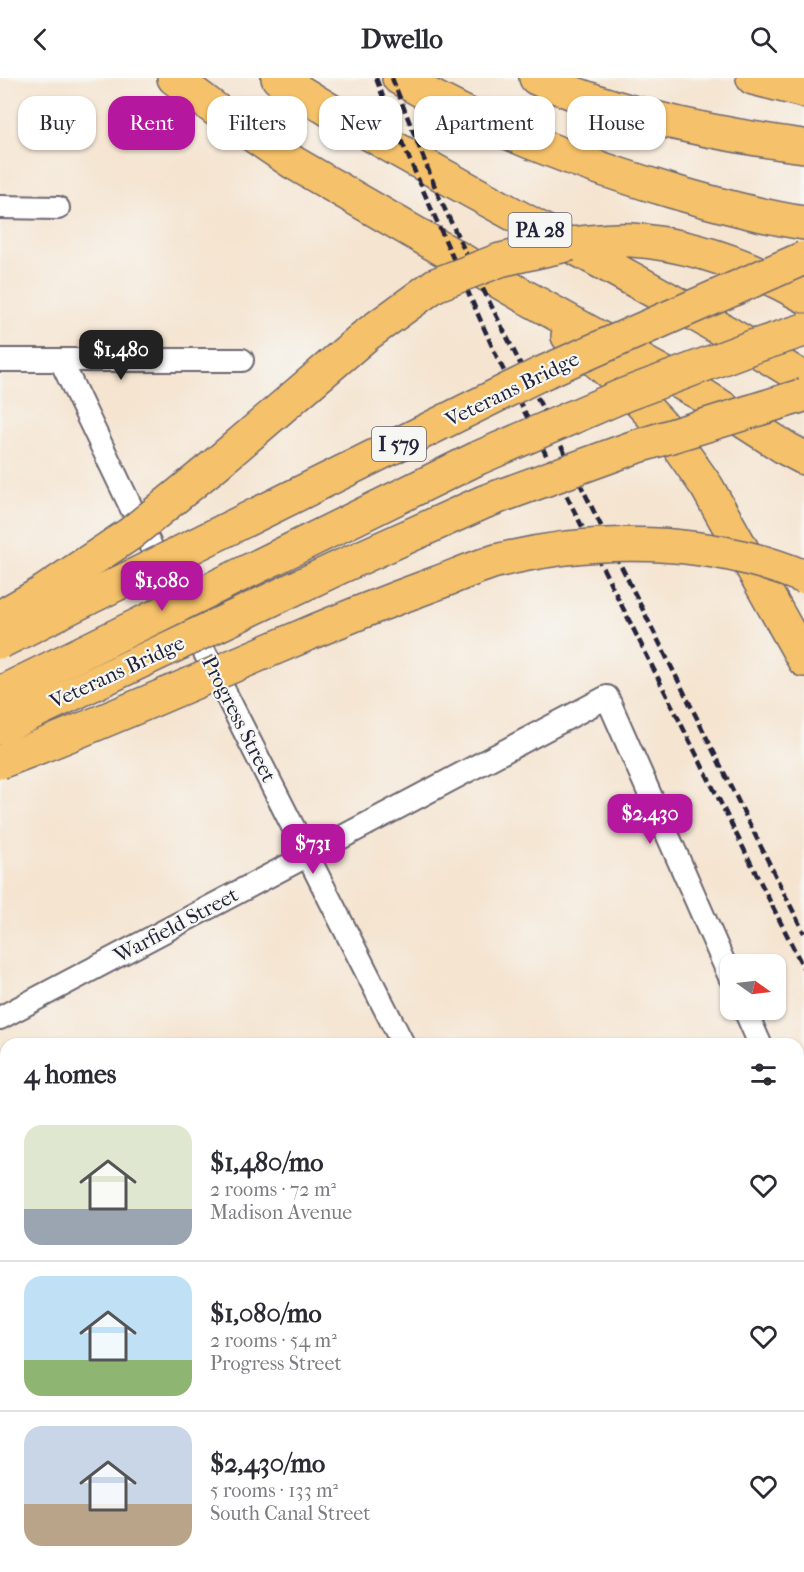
<!DOCTYPE html>
<meta charset="utf-8">
<style>
:root{--surface:#fff;--page:#f7f7f7;--text:#2b2b33;--muted:#7c7c81;--line:#e1e1e2;--accent:#b5179e}
body{margin:0;font-family:"IM FELL French Canon",serif;background:var(--page);color:var(--text);height:100vh;display:flex;flex-direction:column;font-size:22px;white-space:nowrap}
*{box-sizing:border-box;margin:0}
p{font-size:20px;color:var(--muted)}
.icon{flex:none;width:33px;height:33px;fill:none;stroke:currentColor;stroke-width:2;stroke-linecap:round;stroke-linejoin:round}
.map{position:relative;flex:1;overflow:hidden}
.drawer{position:absolute;left:0px;top:960px;width:804px;height:534px;display:flex;flex-direction:column;background:var(--surface);border-radius:18px 18px 0 0;box-shadow:0 2px 4px #0004}
.drawer>*{flex:none}
.top-card{position:absolute;left:18px;top:18px;width:768px;height:54px;display:flex;gap:12px}
.needle{width:39px;rotate:104deg}
.buttons{position:absolute;left:720px;top:876px;display:grid;gap:12px}
.buttons a{display:grid;place-items:center;width:66px;height:66px;border-radius:12px;background:var(--surface);box-shadow:0 2px 4px #0004;font-size:30px}
.price{position:absolute;translate:-50% -51px;padding:0 14px;border-radius:12px;background:var(--accent);color:#fff;font-size:20px;line-height:39px;filter:drop-shadow(0 2px 3px #0008)}
.price::after{content:'';position:absolute;left:50%;top:36px;width:18px;height:14px;margin-left:-9px;background:inherit;clip-path:polygon(0 0,100% 0,50% 100%)}
.price.active{background:#222;color:#fff}
ul{padding:0;list-style:none}
li{display:flex;align-items:center;gap:18px;height:150px;padding:0 24px}
li+li{border-top:2px solid var(--line)}
li span{display:grid;place-items:center;flex:none;width:168px;height:120px;border-radius:18px;color:#555}
li>.icon{margin-inline-start:auto}
span .icon{width:72px;height:72px;fill:#fffc;stroke-width:1}
li b{font-size:26px}
h2{display:flex;justify-content:space-between;align-items:center;height:72px;padding:0 24px;font-size:26px}
.pill{padding:0 21px;border-radius:18px;background:var(--surface);box-shadow:0 2px 4px #0004;font-size:21px;line-height:54px}
.pill.active{background:var(--accent);color:#fff}
header{display:flex;justify-content:space-between;align-items:center;height:78px;padding:0 24px;background:var(--surface);font-size:27px;font-weight:700}
.map>svg:first-child{display:block}
.water{fill:#80b6ef;stroke:#516c95;stroke-width:1.5}
.lines{fill:none;stroke-linecap:round;stroke-linejoin:round}
.street-casing{stroke:#6c666f;stroke-width:26}
.secondary-casing{stroke:#6c666f;stroke-width:34}
.highway-casing{stroke:#6c666f;stroke-width:36}
.street{stroke:#fff;stroke-width:22}
.secondary{stroke:#fbe6c4;stroke-width:32}
.highway{stroke:#f5c16b;stroke-width:33}
.rail{stroke:#22223b;stroke-width:4.5;stroke-dasharray:9 4.5;stroke-linecap:butt}
.highway-bridge-casing{stroke:#6c666f;stroke-width:36;stroke-linecap:butt}
.highway-bridge{stroke:#f5c16b;stroke-width:33}
.labels{text-anchor:middle;stroke-width:4.5;stroke-linejoin:round;paint-order:stroke}
.shield{fill:#f6f6f2;stroke:#626272;stroke-width:1.5}
.shield-label{font-size:20px;font-weight:bold;fill:#22223b}
.street-label{font-size:21px;fill:#22223b;stroke:#f6f6f2}
</style>
<header><svg class="icon" aria-label="back" viewBox="0 0 24 24"><path d="M15 5l-7 7 7 7"/></svg>Dwello<svg class="icon" aria-label="search" viewBox="0 0 24 24"><circle cx="10" cy="10" r="6"/><path d="M15 15l6 6"/></svg></header>
<div class="map">
<svg width="804" height="1494" viewBox="0 0 804 1494">
<rect width="100%" height="100%" fill="#f6f6f2"/>
<filter id="ink" filterUnits="userSpaceOnUse"><feTurbulence type="fractalNoise" baseFrequency=".0167" numOctaves="2"/><feDisplacementMap in="SourceGraphic" scale="12" xChannelSelector="R" yChannelSelector="G"/><feConvolveMatrix kernelMatrix="1 2 1 2 8 2 1 2 1" color-interpolation-filters="sRGB"/></filter>
<filter id="wash" filterUnits="userSpaceOnUse"><feTurbulence type="fractalNoise" baseFrequency=".008" numOctaves="4" result="noise"/><feDisplacementMap in="SourceGraphic" scale="24" xChannelSelector="R" yChannelSelector="G"/><feGaussianBlur stdDeviation="1.35" result="paint"/><feColorMatrix in="noise" values="0 0 0 0 0 0 0 0 0 0 0 0 0 0 0 0 0 1.4 0 .05"/><feComposite in="paint" operator="in"/></filter>
<g filter="url(#wash)">
<rect width="100%" height="100%" fill="#f5e4d0"/>
<path class="water" d="M0 1308 6 1318V1488H112L116 1494H0Z"/>
</g>
<g filter="url(#ink)">
<g class="lines">
<defs>
<g id="street">
<path d="M0 129 58 130"/>
<path d="M0 282H242"/>
<path d="M61 283 131 429 403 966"/>
<path d="M745 932 760 966"/>
<path d="M0 940 607 619 730 899"/>
<path d="M798 1048 804 1059"/>
<path d="M703 1488 707 1494"/>
</g>
<g id="secondary">
<path d="M0 1031 6 1042"/>
<path d="M798 1467 804 1464"/>
<path d="M278 1488 283 1494"/>
<path d="M749 1494 760 1488"/>
</g>
<g id="highway">
<path d="M174 0 223 37 294 85 522 217 701 316 787 371 804 380"/>
<path d="M278 0C449 109 633 194 804 301"/>
<path d="M399 0C484 50 577 85 671 113 715 126 759 138 804 145"/>
<path d="M536 0C618 37 715 56 804 68"/>
<path d="M753 0 804 13"/>
<path d="M571 166C591 164 611 161 631 162 692 166 751 188 804 218"/>
<path d="M568 258 624 307 669 355 707 409 804 582"/>
</g>
</defs>
<use href="#street" class="street-casing"/>
<use href="#secondary" class="secondary-casing"/>
<use href="#highway" class="highway-casing"/>
<use href="#street" class="street"/>
<use href="#secondary" class="secondary"/>
<use href="#highway" class="highway"/>
<g class="rail">
<path d="M376 0 389 35 495 275 804 891"/>
<path d="M392 0 439 119 483 211 804 855"/>
</g>
<defs>
<g id="highway-bridge">
<path d="M0 539 42 515 130 456 216 386 365 258 435 207 500 182 571 166"/>
<path d="M0 564 540 296 804 180"/>
<path d="M0 615 478 380 624 317 752 269 804 252"/>
<path d="M0 650 340 489 484 424 632 370 804 317"/>
<path d="M0 684C94 649 185 608 277 569 330 546 382 525 437 505 456 498 476 489 496 483 596 458 708 459 804 499"/>
</g>
</defs>
<use href="#highway-bridge" class="highway-bridge-casing"/>
<use href="#highway-bridge" class="highway-bridge"/>
</g>
</g>
<g class="labels">
<g class="shield">
<rect x="508.5" y="135" width="63" height="34" rx="4.5"/>
<rect x="372" y="349" width="54" height="34" rx="4.5"/>
</g>
<g class="shield-label">
<text x="540" y="159">PA 28</text>
<text x="399" y="373">I 579</text>
</g>
<g class="street-label">
<text transform="translate(512 311) rotate(-26)" y="7">Veterans Bridge</text>
<text transform="translate(117 594) rotate(-25)" y="7">Veterans Bridge</text>
<text transform="translate(239 641) rotate(63)" y="7">Progress Street</text>
<text transform="translate(176 847) rotate(-28)" y="7">Warfield Street</text>
</g>
</g>
</svg>
<div class="buttons">
<a><svg class="needle" viewBox="-14 -14 28 28"><path d="M0-13l5 13h-10z" fill="#e53935"/><path d="M0 13l5-13h-10z" fill="#7c7c81"/></svg></a>
</div>
<b class="price active" style="left:121px;top:303px">$1,480</b>
<b class="price" style="left:162px;top:534px">$1,080</b>
<b class="price" style="left:650px;top:767px">$2,430</b>
<b class="price" style="left:313px;top:797px">$731</b>
<div class="top-card">
<a class="pill">Buy</a>
<a class="pill active">Rent</a>
<a class="pill">Filters</a>
<a class="pill">New</a>
<a class="pill">Apartment</a>
<a class="pill">House</a>
</div>
<section class="drawer">
<h2>4 homes<svg class="icon" aria-label="filters" viewBox="0 0 24 24"><path d="M4 7h16M4 17h16"/><circle cx="9" cy="7" r="2"/><circle cx="15" cy="17" r="2"/></svg></h2>
<ul>
<li><span style="background:linear-gradient(#dfe7d0 70%,#9aa5b1 0)"><svg class="icon" aria-label="home" viewBox="0 0 24 24"><path d="M3 11l9-7 9 7M6 9v11h12V9"/></svg></span><div><b>$1,480/mo</b><p>2 rooms · 72 m²</p><p>Madison Avenue</p></div><svg class="icon" aria-label="heart" viewBox="0 0 24 24"><path d="M12 20l-8-8c-3-5 5-10 8-4 3-6 11-1 8 4z"/></svg></li>
<li><span style="background:linear-gradient(#bfe0f5 70%,#8fb573 0)"><svg class="icon" aria-label="home" viewBox="0 0 24 24"><path d="M3 11l9-7 9 7M6 9v11h12V9"/></svg></span><div><b>$1,080/mo</b><p>2 rooms · 54 m²</p><p>Progress Street</p></div><svg class="icon" aria-label="heart" viewBox="0 0 24 24"><path d="M12 20l-8-8c-3-5 5-10 8-4 3-6 11-1 8 4z"/></svg></li>
<li><span style="background:linear-gradient(#c9d6e8 65%,#b9a48a 0)"><svg class="icon" aria-label="home" viewBox="0 0 24 24"><path d="M3 11l9-7 9 7M6 9v11h12V9"/></svg></span><div><b>$2,430/mo</b><p>5 rooms · 133 m²</p><p>South Canal Street</p></div><svg class="icon" aria-label="heart" viewBox="0 0 24 24"><path d="M12 20l-8-8c-3-5 5-10 8-4 3-6 11-1 8 4z"/></svg></li>
</ul>
</section>
</div>
